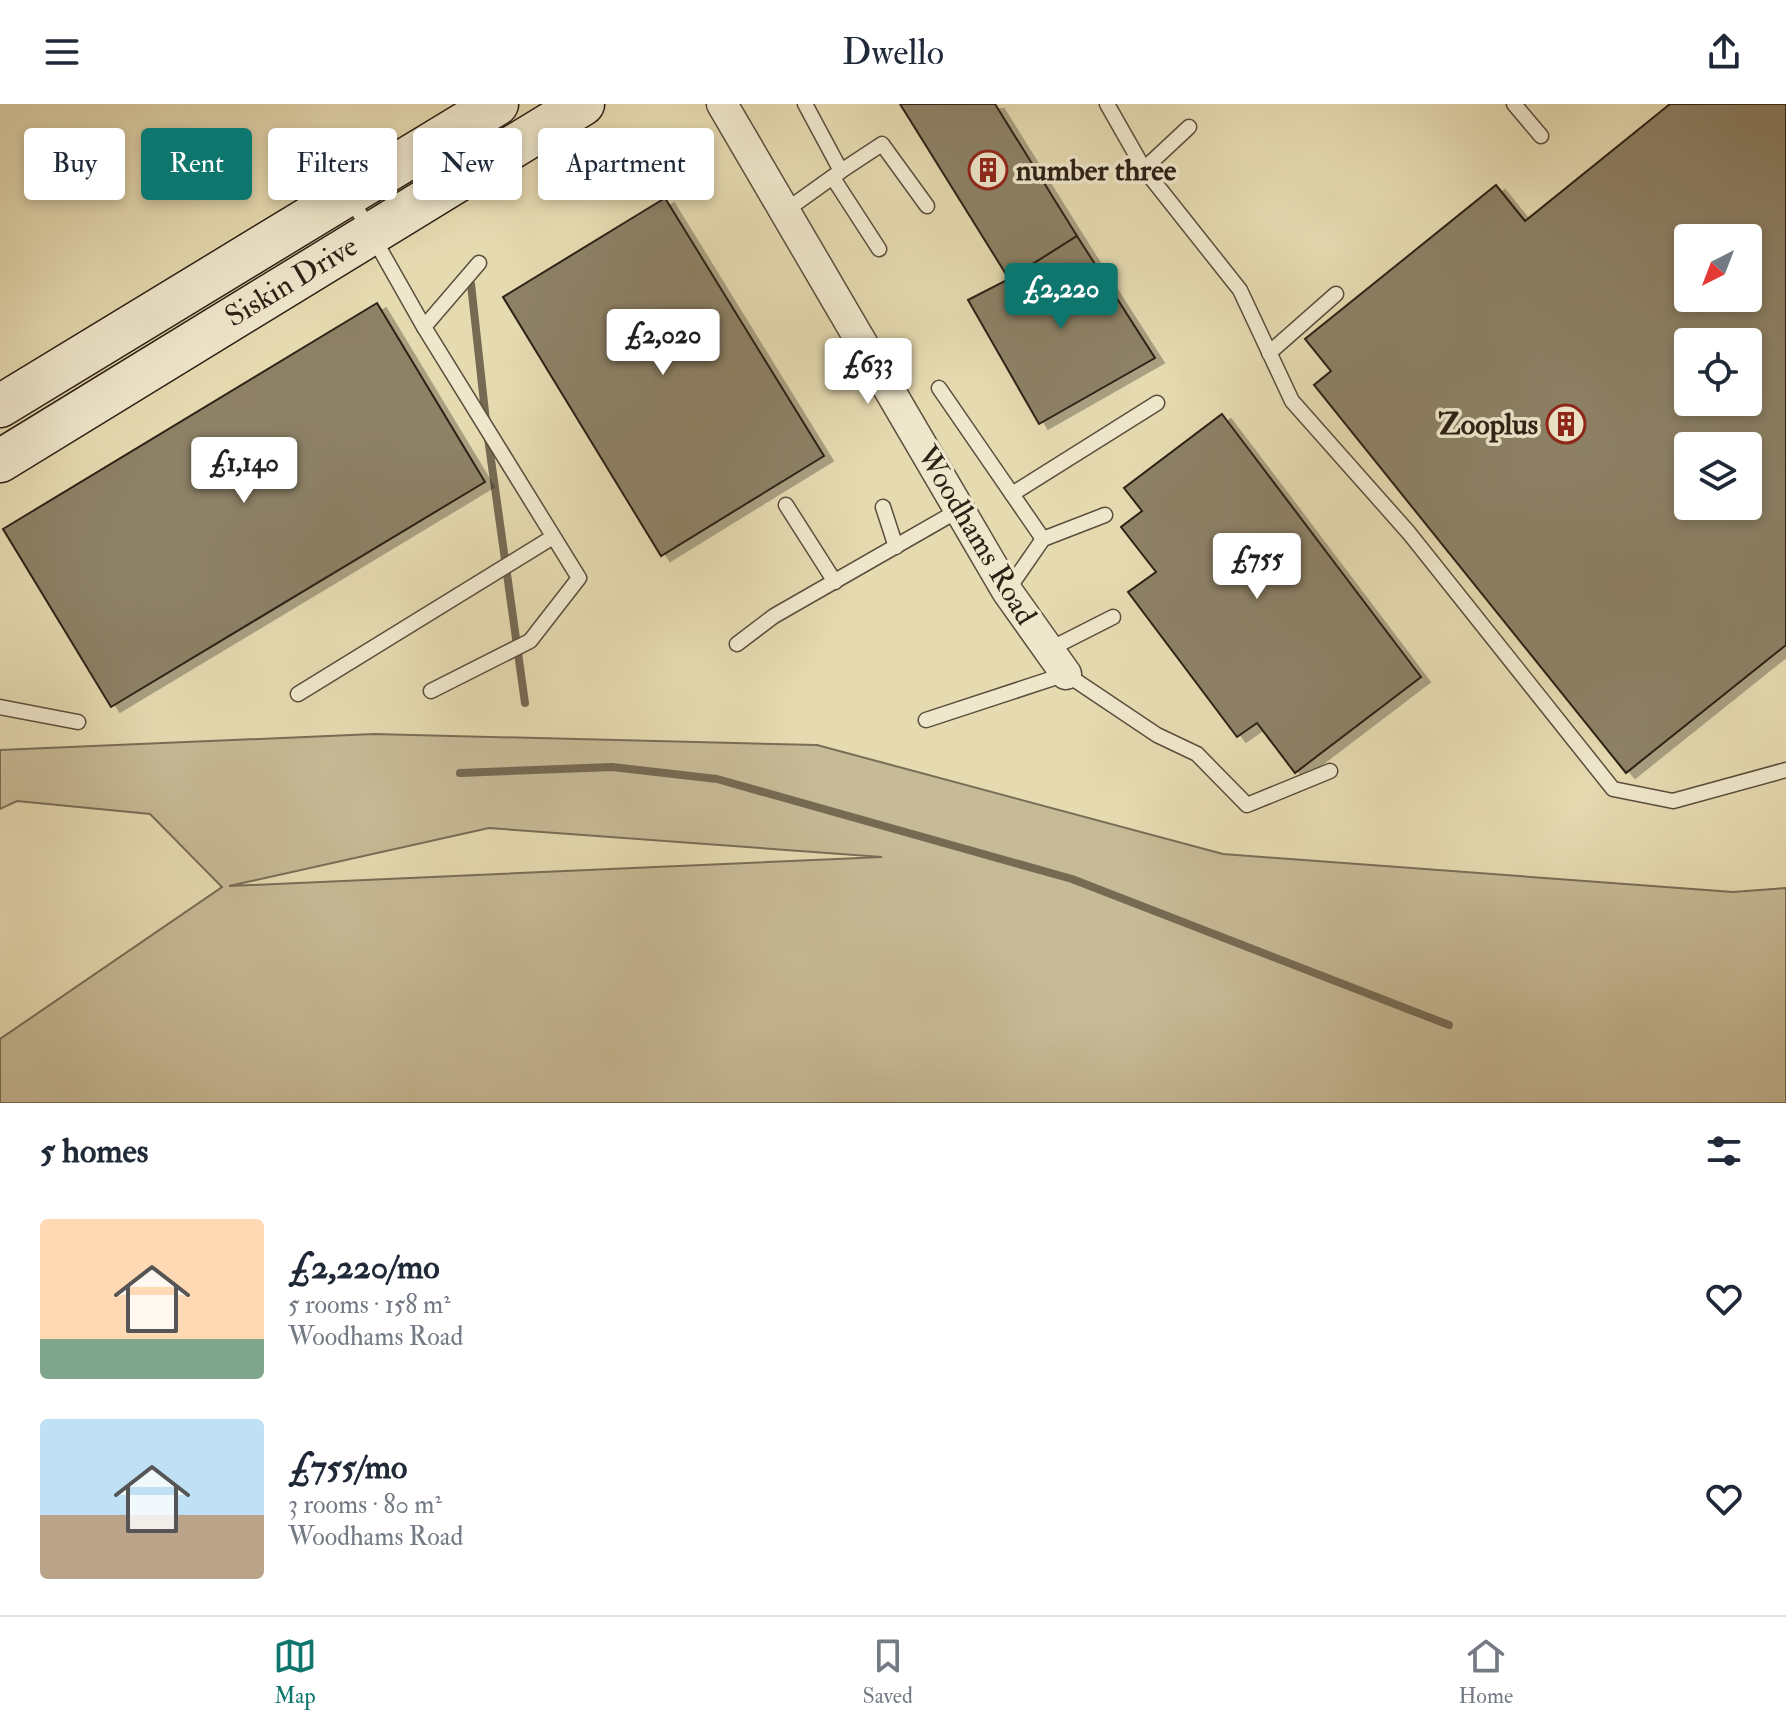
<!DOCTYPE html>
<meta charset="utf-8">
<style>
:root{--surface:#fff;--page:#f6f6f7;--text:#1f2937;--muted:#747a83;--line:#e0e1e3;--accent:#0f766e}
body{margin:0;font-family:"IM FELL Double Pica",serif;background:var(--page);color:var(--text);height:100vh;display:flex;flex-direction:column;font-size:30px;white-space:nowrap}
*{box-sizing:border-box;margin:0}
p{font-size:26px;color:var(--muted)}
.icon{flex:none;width:44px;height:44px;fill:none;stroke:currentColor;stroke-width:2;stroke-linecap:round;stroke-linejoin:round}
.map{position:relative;height:999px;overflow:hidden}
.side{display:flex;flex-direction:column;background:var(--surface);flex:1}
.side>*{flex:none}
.guide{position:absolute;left:24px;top:24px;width:800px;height:72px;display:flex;gap:16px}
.needle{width:52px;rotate:222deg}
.buttons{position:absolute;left:1674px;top:120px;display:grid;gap:16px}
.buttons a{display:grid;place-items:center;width:88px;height:88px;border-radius:8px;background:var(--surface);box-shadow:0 4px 12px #0003;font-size:40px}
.price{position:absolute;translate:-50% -68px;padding:0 18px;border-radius:8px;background:#fff;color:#222;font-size:26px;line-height:52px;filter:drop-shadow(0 2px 4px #0008)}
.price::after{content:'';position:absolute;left:50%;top:48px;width:24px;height:18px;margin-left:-12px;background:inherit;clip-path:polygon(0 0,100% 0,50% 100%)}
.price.current{background:var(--accent);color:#fff}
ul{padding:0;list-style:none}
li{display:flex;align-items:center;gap:24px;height:200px;padding:0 40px}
li span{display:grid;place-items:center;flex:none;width:224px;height:160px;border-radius:8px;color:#555}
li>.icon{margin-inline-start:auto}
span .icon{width:96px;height:96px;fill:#fffc;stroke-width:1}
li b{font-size:34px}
h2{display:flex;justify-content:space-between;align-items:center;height:96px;padding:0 40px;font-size:34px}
.pill{padding:0 28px;border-radius:8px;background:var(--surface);box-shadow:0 4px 12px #0003;font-size:28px;line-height:72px}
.pill.current{background:var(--accent);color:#fff}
header{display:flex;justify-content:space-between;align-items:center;height:104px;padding:0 40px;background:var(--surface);font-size:36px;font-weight:600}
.menu{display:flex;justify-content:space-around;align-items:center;height:112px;border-top:2px solid var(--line);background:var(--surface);font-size:22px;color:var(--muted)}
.menu a{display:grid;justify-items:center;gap:4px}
.menu .current{color:var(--accent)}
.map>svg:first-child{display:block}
.green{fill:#c7ba96;stroke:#7a6d56;stroke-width:2;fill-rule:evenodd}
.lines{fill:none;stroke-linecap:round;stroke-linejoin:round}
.stream{stroke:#766a53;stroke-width:8}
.building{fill:#8d8166;stroke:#2d2015;stroke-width:2;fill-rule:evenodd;filter:url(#shadow)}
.lane-casing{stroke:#5b4e3c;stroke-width:17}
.street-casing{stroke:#5b4e3c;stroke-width:33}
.secondary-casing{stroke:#2d2015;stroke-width:45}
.lane{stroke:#efe7cc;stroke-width:14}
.street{stroke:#efe7cc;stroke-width:30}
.secondary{stroke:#efe7cc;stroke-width:42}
.labels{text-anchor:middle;stroke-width:7;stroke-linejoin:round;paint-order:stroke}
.poi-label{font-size:30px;font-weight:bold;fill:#2d2015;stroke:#efe7cc;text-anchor:start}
.street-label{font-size:30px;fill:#2d2015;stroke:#efe7cc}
</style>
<header><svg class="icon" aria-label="menu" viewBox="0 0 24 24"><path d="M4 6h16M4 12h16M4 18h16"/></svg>Dwello<svg class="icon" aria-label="share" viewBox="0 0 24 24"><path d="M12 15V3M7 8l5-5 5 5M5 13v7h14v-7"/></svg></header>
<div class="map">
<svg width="1786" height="999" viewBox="0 0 1786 999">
<defs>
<filter id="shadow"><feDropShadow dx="9" dy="5" stdDeviation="0" flood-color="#0004"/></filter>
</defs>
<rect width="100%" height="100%" fill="#e6dab1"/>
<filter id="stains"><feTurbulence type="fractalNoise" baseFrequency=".0025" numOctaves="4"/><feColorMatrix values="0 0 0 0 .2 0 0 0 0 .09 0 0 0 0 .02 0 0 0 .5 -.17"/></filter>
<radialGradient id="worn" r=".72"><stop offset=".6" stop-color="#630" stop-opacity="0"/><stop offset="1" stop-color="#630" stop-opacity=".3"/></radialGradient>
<path class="green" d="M374 630 817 641 1223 750 1733 788 1786 784V999H0V935L222 783 150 710 17 697 0 705V646ZM489 724 882 753 229 782Z"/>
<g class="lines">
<g class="stream">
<path d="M471 180 486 317"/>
<path d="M488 334 525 599"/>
<path d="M460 669 612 663 717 675 1072 775 1449 921"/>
</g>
</g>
<g class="building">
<path d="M900 0H995L1077 132 1009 175Z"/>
<path d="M1670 0H1786V541L1626 669 1314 281 1331 267 1305 235 1496 81 1525 117ZM1688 134H1748V194H1688ZM1688 238H1748V298H1688ZM1688 342H1748V402H1688Z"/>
<path d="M665 94 824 352 661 452 503 193Z"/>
<path d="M1077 132 1155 254 1039 320 968 196 1009 175Z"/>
<path d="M377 199 485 378 111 603 3 425Z"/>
<path d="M1222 310 1421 573 1295 669 1257 619 1237 633 1128 488 1156 468 1121 423 1142 407 1124 384Z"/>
</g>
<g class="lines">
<defs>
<g id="lane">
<path d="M1107 0 1144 65 1240 186 1292 297 1409 429 1613 685 1673 697 1786 666"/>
<path d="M1514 0 1541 32"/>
<path d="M1144 65 1189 23"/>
<path d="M841 67 882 40 927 102"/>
<path d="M833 74 879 145"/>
<path d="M351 94 424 223 579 474 530 537 431 587"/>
<path d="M785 107 841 67 805 0"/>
<path d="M424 223 479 159"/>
<path d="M1269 249 1336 190"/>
<path d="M939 284 1043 435"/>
<path d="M1012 390 1157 299"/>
<path d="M786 401 835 478"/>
<path d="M883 403 896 443"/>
<path d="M1007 487 1043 435 1105 411"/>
<path d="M737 540 774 512 959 406"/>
<path d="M1048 546 1113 513"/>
<path d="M298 590 553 433"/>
<path d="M0 603 78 618"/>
<path d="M926 616 1066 570 1157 631 1197 650 1247 701 1330 667"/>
</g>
<path id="street" d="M722 0 1007 487 1066 570"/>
<g id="secondary">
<path d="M0 302 497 0"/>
<path d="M0 357 583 0"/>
</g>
</defs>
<use href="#lane" class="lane-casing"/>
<use href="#street" class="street-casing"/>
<use href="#secondary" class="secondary-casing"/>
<use href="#lane" class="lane"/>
<use href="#street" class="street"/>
<use href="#secondary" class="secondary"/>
</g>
<defs>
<symbol id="building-ring" viewBox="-11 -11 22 22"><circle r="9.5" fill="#efe7cc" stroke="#8f2418" stroke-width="1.5"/><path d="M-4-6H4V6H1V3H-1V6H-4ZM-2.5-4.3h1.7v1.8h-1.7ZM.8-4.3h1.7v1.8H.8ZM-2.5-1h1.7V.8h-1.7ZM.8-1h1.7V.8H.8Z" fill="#8f2418"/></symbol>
</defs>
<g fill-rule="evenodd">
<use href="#building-ring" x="966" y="44" width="44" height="44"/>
<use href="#building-ring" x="1544" y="298" width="44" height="44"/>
</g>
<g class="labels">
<g class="poi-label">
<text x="1016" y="76">number three</text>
<text x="1538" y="330" text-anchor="end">Zooplus</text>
</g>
<g class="street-label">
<text transform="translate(291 177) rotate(-31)" y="10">Siskin Drive</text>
<text transform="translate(977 431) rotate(59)" y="10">Woodhams Road</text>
</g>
</g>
<rect width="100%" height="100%" filter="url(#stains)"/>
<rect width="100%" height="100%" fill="url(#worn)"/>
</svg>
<div class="buttons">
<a><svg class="needle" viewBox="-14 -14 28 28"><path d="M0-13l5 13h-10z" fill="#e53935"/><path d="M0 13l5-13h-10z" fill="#747a83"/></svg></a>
<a><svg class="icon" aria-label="locate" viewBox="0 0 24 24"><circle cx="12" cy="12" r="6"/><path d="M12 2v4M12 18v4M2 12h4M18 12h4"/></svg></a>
<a><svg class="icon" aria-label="layers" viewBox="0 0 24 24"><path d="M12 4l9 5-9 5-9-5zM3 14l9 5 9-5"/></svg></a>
</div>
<b class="price current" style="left:1061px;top:227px">£2,220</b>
<b class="price" style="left:663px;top:273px">£2,020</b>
<b class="price" style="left:868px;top:302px">£633</b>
<b class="price" style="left:244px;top:401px">£1,140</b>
<b class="price" style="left:1257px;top:497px">£755</b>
<div class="guide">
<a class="pill">Buy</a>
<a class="pill current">Rent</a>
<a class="pill">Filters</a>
<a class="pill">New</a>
<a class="pill">Apartment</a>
</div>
</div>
<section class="side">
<h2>5 homes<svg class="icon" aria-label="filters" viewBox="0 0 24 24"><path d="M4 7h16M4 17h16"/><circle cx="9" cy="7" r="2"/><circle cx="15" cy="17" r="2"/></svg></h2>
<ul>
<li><span style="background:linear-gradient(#ffd9b3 75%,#7fa58c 0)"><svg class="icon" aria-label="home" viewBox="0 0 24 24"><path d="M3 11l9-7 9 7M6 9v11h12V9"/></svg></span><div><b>£2,220/mo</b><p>5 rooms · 158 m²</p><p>Woodhams Road</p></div><svg class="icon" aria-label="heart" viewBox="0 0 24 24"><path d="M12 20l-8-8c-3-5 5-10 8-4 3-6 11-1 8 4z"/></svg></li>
<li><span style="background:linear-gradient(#bfe0f5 60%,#b9a48a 0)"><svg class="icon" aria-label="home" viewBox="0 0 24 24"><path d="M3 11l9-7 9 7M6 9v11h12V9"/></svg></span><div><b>£755/mo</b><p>3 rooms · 80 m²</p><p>Woodhams Road</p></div><svg class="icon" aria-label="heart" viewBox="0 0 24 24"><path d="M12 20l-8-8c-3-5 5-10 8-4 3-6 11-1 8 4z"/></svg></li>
</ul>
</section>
<nav class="menu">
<a class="current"><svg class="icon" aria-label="map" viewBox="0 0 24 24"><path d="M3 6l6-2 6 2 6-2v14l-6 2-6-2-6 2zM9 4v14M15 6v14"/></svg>Map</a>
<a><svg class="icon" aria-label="saved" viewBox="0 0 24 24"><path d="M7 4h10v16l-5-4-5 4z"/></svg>Saved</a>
<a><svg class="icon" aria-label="home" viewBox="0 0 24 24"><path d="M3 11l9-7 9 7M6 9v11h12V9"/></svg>Home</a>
</nav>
